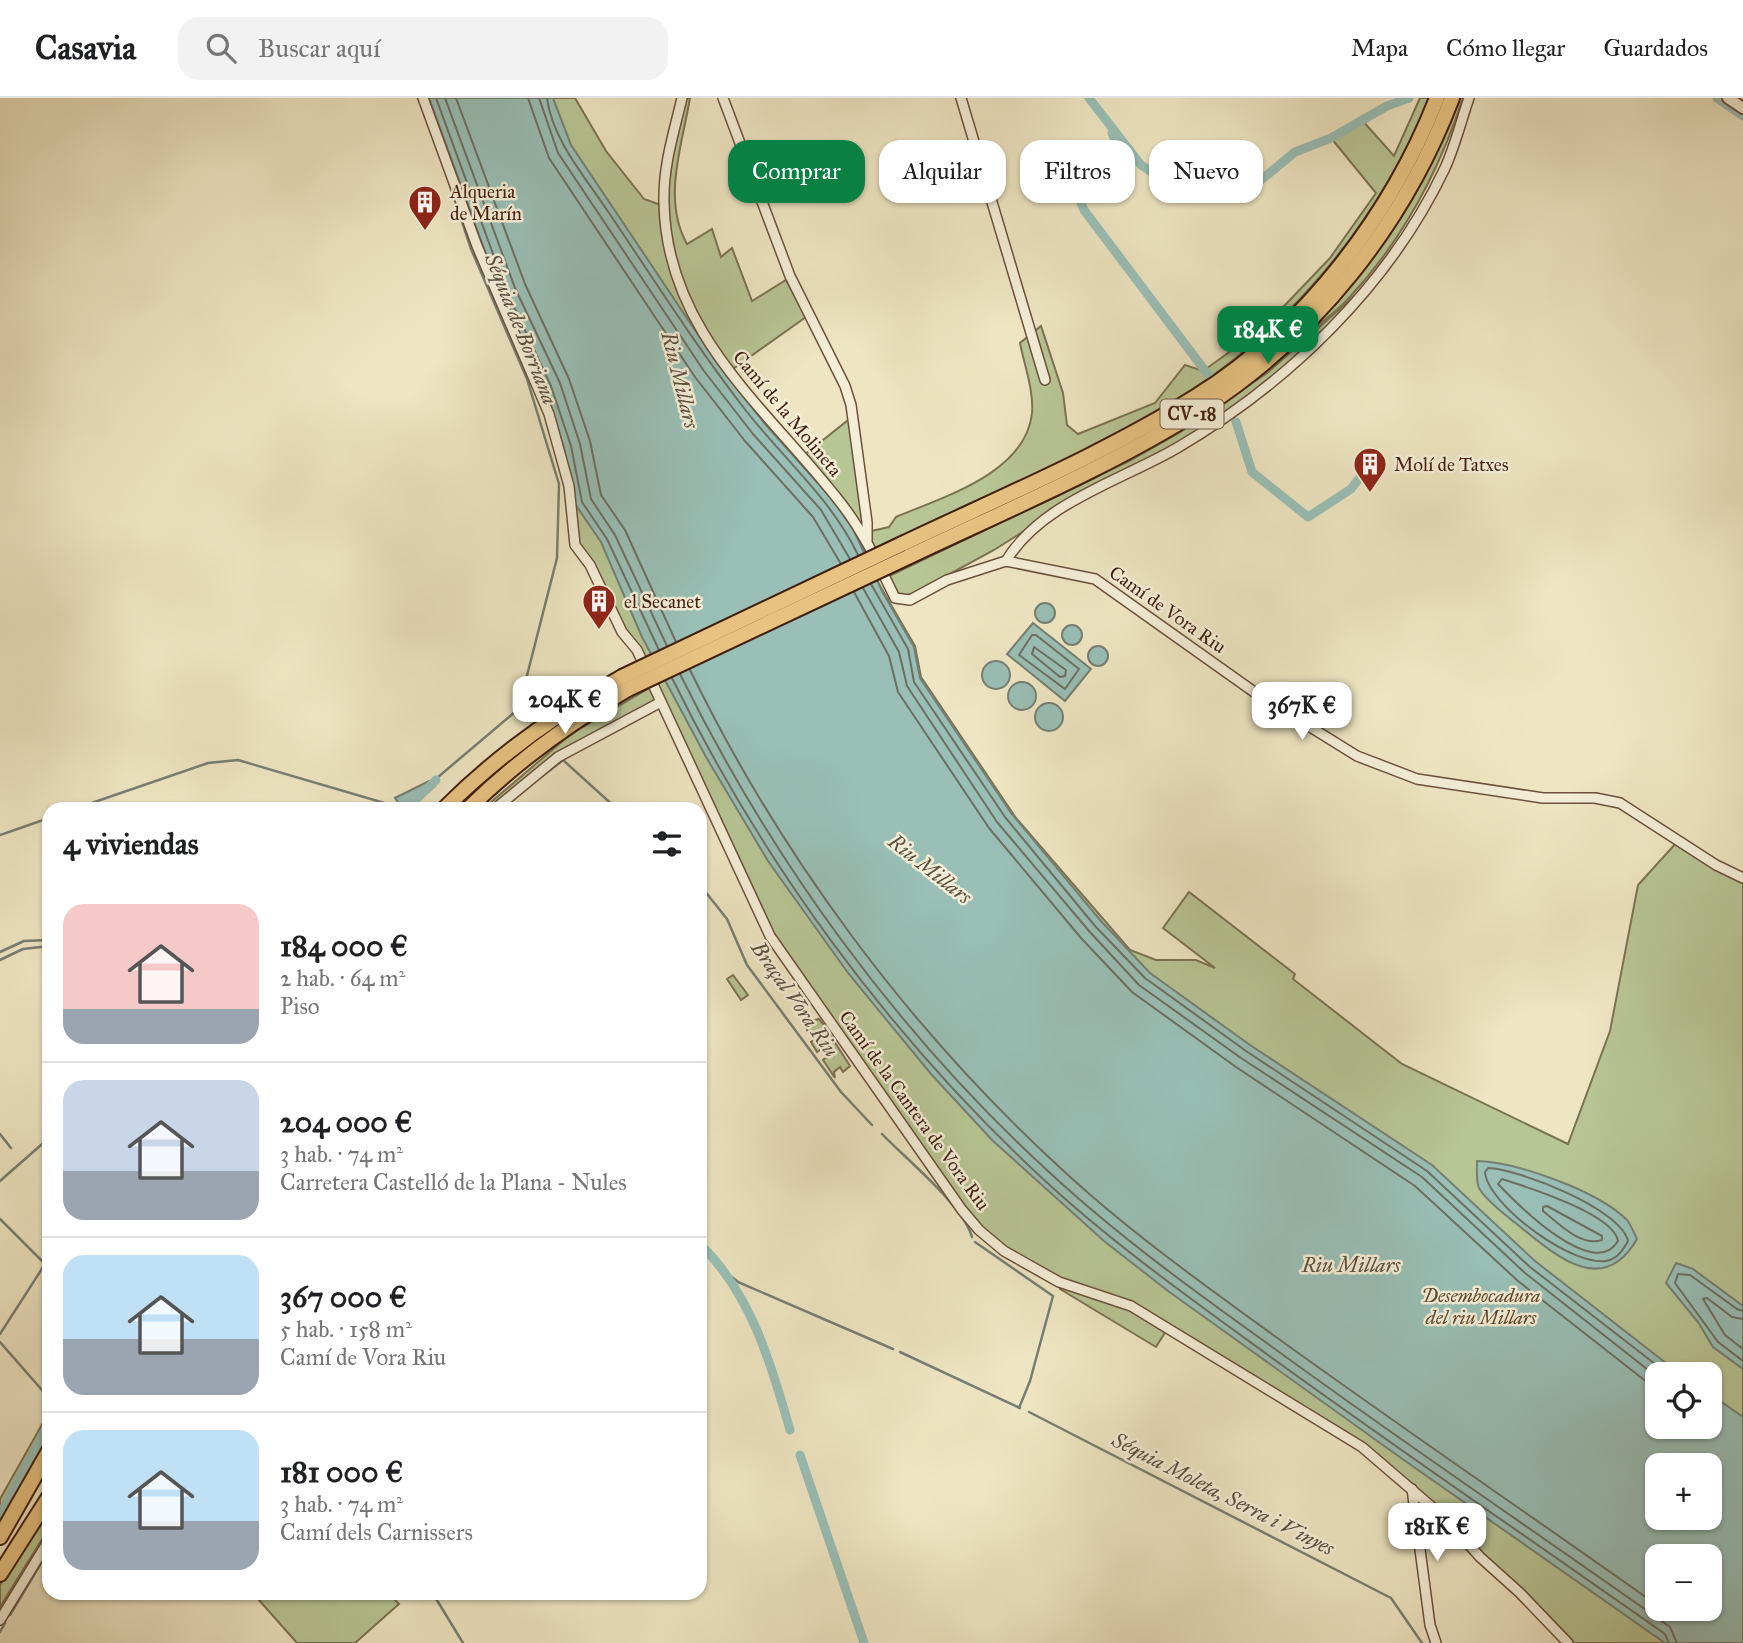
<!DOCTYPE html>
<html lang="es">
<meta charset="utf-8">
<style>
:root{--surface:#fff;--page:#f2f2f2;--text:#202124;--muted:#757577;--line:#e0e0e0;--accent:#0b8043}
body{margin:0;font-family:"IM FELL Great Primer",serif;background:var(--page);color:var(--text);height:100vh;display:flex;flex-direction:column;font-size:26px;white-space:nowrap}
*{box-sizing:border-box;margin:0}
p{font-size:23px;color:var(--muted)}
.icon{flex:none;width:38px;height:38px;fill:none;stroke:currentColor;stroke-width:2;stroke-linecap:round;stroke-linejoin:round}
.map{position:relative;flex:1;overflow:hidden}
.details{position:absolute;left:42px;top:704px;width:665px;height:798px;display:flex;flex-direction:column;background:var(--surface);border-radius:21px;box-shadow:0 2px 5px #0004}
.details>*{flex:none}
.hud{position:absolute;left:728px;top:42px;width:665px;height:63px;display:flex;gap:14px}
.controls{position:absolute;left:1645px;top:1264px;display:grid;gap:14px}
.controls a{display:grid;place-items:center;width:77px;height:77px;border-radius:14px;background:var(--surface);box-shadow:0 2px 5px #0004;font-size:35px}
.price{position:absolute;translate:-50% -60px;padding:0 16px;border-radius:14px;background:#fff;color:#222;font-size:23px;line-height:46px;filter:drop-shadow(0 2px 4px #0008)}
.price::after{content:'';position:absolute;left:50%;top:42px;width:21px;height:16px;margin-left:-10px;background:inherit;clip-path:polygon(0 0,100% 0,50% 100%)}
.price.selected{background:var(--accent);color:#fff}
ul{padding:0;list-style:none}
li{display:flex;align-items:center;gap:21px;height:175px;padding:0 21px}
li+li{border-top:2px solid var(--line)}
li span{display:grid;place-items:center;flex:none;width:196px;height:140px;border-radius:21px;color:#555}
li>.icon{margin-inline-start:auto}
span .icon{width:84px;height:84px;fill:#fffc;stroke-width:1}
li b{font-size:30px}
h2{display:flex;justify-content:space-between;align-items:center;height:84px;padding:0 21px;font-size:30px}
.tag{padding:0 24px;border-radius:21px;background:var(--surface);box-shadow:0 2px 5px #0004;font-size:24px;line-height:63px}
.tag.selected{background:var(--accent);color:#fff}
header{display:flex;align-items:center;gap:42px;box-sizing:border-box;height:98px;padding:0 35px;background:var(--surface);border-bottom:2px solid var(--line)}
header strong{font-size:33px}
nav{display:flex;gap:38px;margin-inline-start:auto;font-size:24px}
.search{width:490px;height:63px;background:var(--page);display:flex;align-items:center;gap:18px;box-sizing:border-box;padding:0 24px;border-radius:21px;color:var(--muted);font-size:26px}
.map>svg:first-child{display:block}
.green{fill:#b8c594;stroke:#7c7252;stroke-width:2;fill-rule:evenodd}
.water{fill:#99bfb6;stroke:#767f73;stroke-width:2;fill-rule:evenodd}
.lines{fill:none;stroke-linecap:round;stroke-linejoin:round}
.shore{stroke:#6d6f62;stroke-width:2}
.stream{stroke:#767f73;stroke-width:2.5}
.canal{stroke:#99bfb6;stroke-width:9}
.minor-casing{stroke:#6c503c;stroke-width:12}
.tertiary-casing{stroke:#6c503c;stroke-width:14}
.primary-casing{stroke:#411f0f;stroke-width:18}
.minor{stroke:#f4eed7;stroke-width:9}
.tertiary{stroke:#f4eed7;stroke-width:10}
.primary{stroke:#e7c281;stroke-width:14}
.primary-bridge-casing{stroke:#411f0f;stroke-width:18;stroke-linecap:butt}
.primary-bridge{stroke:#e7c281;stroke-width:14}
.labels{text-anchor:middle;stroke-width:5;stroke-linejoin:round;paint-order:stroke}
.shield{fill:#f4eed7;stroke:#775d4b;stroke-width:2}
.shield-label{font-size:18px;font-weight:bold;fill:#411f0f}
.poi-label{font-size:19px;fill:#411f0f;stroke:#f4eed7;text-anchor:start}
.street-label{font-size:19px;fill:#411f0f;stroke:#f4eed7}
.park-label{font-size:19px;font-style:italic;fill:#5f4830;stroke:#f4eed7}
.water-label{font-size:21px;font-style:italic;fill:#5b4f41;stroke:#f4eed7}
</style>
<header>
<strong>Casavia</strong>
<div class="search"><svg class="icon" aria-label="search" viewBox="0 0 24 24"><circle cx="10" cy="10" r="6"/><path d="M15 15l6 6"/></svg>Buscar aquí</div>
<nav><a>Mapa</a><a>Cómo llegar</a><a>Guardados</a></nav>
</header>
<div class="map">
<svg width="1743" height="1545" viewBox="0 0 1743 1545">
<rect width="100%" height="100%" fill="#eee5c2"/>
<filter id="stains"><feTurbulence type="fractalNoise" baseFrequency=".00286" numOctaves="4"/><feColorMatrix values="0 0 0 0 .2 0 0 0 0 .09 0 0 0 0 .02 0 0 0 .5 -.17"/></filter>
<radialGradient id="worn" r=".72"><stop offset=".6" stop-color="#630" stop-opacity="0"/><stop offset="1" stop-color="#630" stop-opacity=".3"/></radialGradient>
<g class="green">
<path d="M428 0H575L606 53 644 101 661 107 696 233 765 325 834 401 855 431 879 486 915 548 921 579 1016 720 1130 852 1156 862H1196L1215 870 1163 830 1189 794 1295 876 1293 881 1402 966 1568 1046 1610 933 1638 787 1677 744 1743 782V1545H1574L1516 1487 1376 1357 1131 1207 1060 1183 1020 1161 980 1131 779 849 623 530 578 446 573 387ZM1657 1276H1710V1328H1657ZM1657 1367H1710V1419H1657ZM1657 1458H1710V1510H1657Z"/>
<path d="M685 0H690C682 48 662 101 687 146L712 131 721 159 732 150 752 203 786 182 806 219 730 273C694 214 656 145 667 73 671 49 679 24 685 0Z"/>
<path d="M1420 0H1430C1375 129 1286 238 1164 309 1071 364 970 404 873 453L871 433 889 429 896 419C943 399 1026 375 1032 315 1034 293 1024 266 1020 245L1041 228 1063 295 1067 327 1078 336 1155 305 1185 267 1203 273 1264 229 1330 160 1376 95 1331 40 1362 22 1394 58Z"/>
<path d="M1459 0H1463C1439 73 1402 143 1349 200 1333 217 1313 231 1295 245L1326 213Z"/>
<path d="M1358 195 1341 217 1285 269 1225 316 1172 349 1070 404 994 452 913 496 898 498 887 479 1129 363 1179 335 1267 275Z"/>
<path d="M852 319 866 441 803 358Z"/>
<path d="M653 588 659 603 560 656 494 710H484L571 636Z"/>
<path d="M733 877 748 897 741 902 727 881Z"/>
<path d="M819 921 824 927 821 935 827 932 850 968 843 974 840 969 834 974 835 980 823 962 830 956 824 949 817 954 811 944 819 937 811 936 807 932 808 924Z"/>
<path d="M1060 1185 1131 1209 1168 1230 1156 1249 1060 1191Z"/>
<path d="M49 1314V1341L0 1428V1401Z"/>
<path d="M49 1409V1430L0 1509V1487Z"/>
<path d="M265 1494 388 1495 399 1506 355 1545H297L258 1501Z"/>
</g>
<g class="water">
<path d="M429 0H553L571 47 717 265 765 326 833 402 853 431 883 495 914 549 920 580 1011 715 1101 823 1150 875 1250 947 1432 1067 1535 1163 1680 1276H1657V1328H1710V1296L1743 1319V1545H1665L1401 1360 1168 1193 1104 1143 992 1042 931 976 848 875 768 763 706 659 642 539 601 444 575 406 564 350 545 290 501 197ZM1657 1367H1710V1419H1657ZM1657 1458H1710V1510H1657Z"/>
<circle cx="1045" cy="515" r="10"/>
<path d="M1033 525 1091 571 1065 603 1007 556Z"/>
<circle cx="1072" cy="537" r="10"/>
<circle cx="1098" cy="558" r="10"/>
<circle cx="996" cy="577" r="14"/>
<circle cx="1022" cy="598" r="14"/>
<circle cx="1049" cy="619" r="14"/>
<path d="M429 683 435 688 411 710H402L395 700Z"/>
<path d="M1477 1063C1517 1064 1598 1093 1627 1122 1631 1127 1634 1135 1637 1141 1603 1200 1556 1158 1518 1127 1507 1118 1486 1103 1479 1090 1476 1084 1477 1071 1477 1063Z"/>
<path d="M1676 1165 1693 1171 1743 1208V1271L1713 1249 1698 1224 1666 1185Z"/>
</g>
<g class="lines">
<g class="shore">
<path d="M436 0 507 194 551 288 571 348 582 404 607 441 659 552"/>
<path d="M445 0 515 190 560 285 580 346 591 401 615 437 667 548"/>
<path d="M456 0 525 186 569 281 590 343 601 397 625 432 676 544"/>
<path d="M528 0 549 60 695 279 745 343 813 419 841 466"/>
<path d="M539 0 558 55 704 273 753 336 821 412 850 461"/>
<path d="M547 0C552 41 585 79 607 112 653 180 697 250 747 314 785 362 832 402 858 457"/>
<path d="M871 486 908 551 914 584 1005 719 1095 828 1145 880 1246 953 1427 1073 1530 1169 1668 1276"/>
<path d="M863 490 899 554 907 588 997 724 1089 833 1139 887 1241 960 1422 1079 1525 1175 1657 1279"/>
<path d="M854 494 889 558 898 594 989 730 1081 840 1132 894 1236 969 1415 1088 1518 1183 1657 1292"/>
<path d="M1032 537H1036L1079 571 1065 591 1019 557Z"/>
<path d="M1034 549 1066 572 1065 578 1060 579 1032 556Z"/>
<path d="M690 572C779 755 905 926 1055 1065 1123 1129 1200 1184 1276 1239 1402 1330 1530 1417 1657 1507"/>
<path d="M680 576C771 761 897 935 1049 1074 1119 1139 1197 1195 1275 1251 1405 1346 1539 1436 1670 1529L1677 1545"/>
<path d="M672 580C763 766 890 939 1042 1080 1112 1145 1191 1201 1268 1257 1399 1352 1533 1443 1665 1536L1669 1545"/>
<path d="M1488 1070C1519 1071 1621 1111 1628 1143 1624 1150 1619 1159 1610 1162 1576 1173 1487 1106 1485 1074Z"/>
<path d="M1502 1081C1527 1089 1614 1116 1618 1143 1594 1184 1517 1106 1498 1086Z"/>
<path d="M1547 1108 1602 1138V1142C1581 1149 1559 1126 1543 1113V1109Z"/>
<path d="M1743 1213 1737 1211 1690 1177 1678 1176 1675 1185 1718 1244 1743 1263"/>
<path d="M1743 1221 1732 1219 1707 1200 1703 1201 1725 1237 1743 1251"/>
</g>
<g class="stream">
<path d="M418 0 426 20"/>
<path d="M563 662 616 710"/>
<path d="M537 682 562 663"/>
<path d="M431 685 516 613 521 601 557 460 559 386 527 281 471 151 447 78"/>
<path d="M77 710 208 665 238 662 398 709"/>
<path d="M395 710 403 705"/>
<path d="M503 710 510 704"/>
<path d="M0 737 49 720"/>
<path d="M700 787 727 821 747 867 841 994 872 1027"/>
<path d="M0 854 24 843 49 842"/>
<path d="M0 862 23 851 49 848"/>
<path d="M0 1036 11 1050"/>
<path d="M882 1036C906 1061 963 1107 972 1139"/>
<path d="M0 1083 49 1040"/>
<path d="M0 1121 45 1166 0 1236"/>
<path d="M975 1144 1053 1198 1030 1283 1019 1310"/>
<path d="M727 1175 738 1184 893 1251"/>
<path d="M0 1244 49 1300"/>
<path d="M900 1254 1020 1310"/>
<path d="M1029 1314 1391 1500 1422 1545"/>
<path d="M432 1494 463 1545"/>
<path d="M10 1517 49 1452"/>
<path d="M0 1534 5 1525"/>
</g>
<g class="canal">
<path d="M1089 0 1141 67 1190 100 1244 96 1295 54 1331 40 1387 8 1409 0"/>
<path d="M1717 0 1743 18"/>
<path d="M1112 35 1116 45 1114 51 1083 83 1077 95 1084 112 1209 278"/>
<path d="M1236 324 1252 374 1308 419 1351 391 1364 374"/>
<path d="M407 710 436 682"/>
<path d="M700 1146C751 1196 771 1265 790 1332"/>
<path d="M800 1357 864 1545"/>
<path d="M0 1417 49 1325"/>
</g>
<defs>
<g id="minor">
<path d="M423 0 477 148 549 316 569 388 575 447 590 467 622 534 637 552 770 838 962 1112 979 1132 1004 1153 1059 1184 1131 1208 1362 1349 1447 1422 1480 1459 1520 1495 1568 1545"/>
<path d="M682 0C674 34 663 68 664 104 666 235 767 310 840 404 863 433 879 467 895 500L910 502 947 482 1006 463 1095 481 1257 596 1357 658 1417 681 1543 700H1595L1620 705 1716 767 1743 780"/>
<path d="M723 0 790 178 845 288 851 307 867 424V443"/>
<path d="M961 0 1045 282"/>
<path d="M1006 463C1041 405 1120 383 1177 350 1288 285 1389 188 1445 70 1455 48 1461 23 1469 0"/>
<path d="M496 710 558 659 661 604"/>
<path d="M1412 1391 1430 1527 1436 1545"/>
<path d="M0 1522 49 1442"/>
</g>
<path id="tertiary" d="M1728 0 1743 10"/>
<g id="primary">
<path d="M902 446C1001 399 1104 356 1197 298 1305 230 1391 118 1437 0"/>
<path d="M908 459C1007 412 1110 369 1203 310 1316 237 1404 126 1452 0"/>
<path d="M445 710C498 657 557 615 622 579"/>
<path d="M469 710C518 662 569 625 628 591"/>
<path d="M0 1439 49 1353"/>
<path d="M0 1476 49 1399"/>
</g>
</defs>
<use href="#minor" class="minor-casing"/>
<use href="#tertiary" class="tertiary-casing"/>
<use href="#primary" class="primary-casing"/>
<use href="#minor" class="minor"/>
<use href="#tertiary" class="tertiary"/>
<use href="#primary" class="primary"/>
<defs>
<g id="primary-bridge">
<path d="M622 579 902 446"/>
<path d="M628 591 908 459"/>
</g>
</defs>
<use href="#primary-bridge" class="primary-bridge-casing"/>
<use href="#primary-bridge" class="primary-bridge"/>
</g>
<defs>
<symbol id="building-pin" viewBox="-11 -11 22 30"><path d="M0 17L-7.5 6A9.5 9.5 0 1 1 7.5 6Z" fill="#8f2418" stroke="#f4eed7"/><path d="M-4-6H4V6H1V3H-1V6H-4ZM-2.5-4.3h1.7v1.8h-1.7ZM.8-4.3h1.7v1.8H.8ZM-2.5-1h1.7V.8h-1.7ZM.8-1h1.7V.8H.8Z" fill="#fff"/></symbol>
</defs>
<g fill-rule="evenodd">
<use href="#building-pin" x="406" y="85" width="38" height="52"/>
<use href="#building-pin" x="1351" y="347" width="38" height="52"/>
<use href="#building-pin" x="580" y="484" width="38" height="52"/>
</g>
<g class="labels">
<rect class="shield" x="1160.5" y="301.5" width="63" height="29" rx="5"/>
<g class="shield-label">
<text x="1192" y="322">CV-18</text>
</g>
<g class="poi-label">
<text x="450" y="100">Alqueria<tspan x="450" dy="22">de Marín</tspan></text>
<text x="1394" y="373">Molí de Tatxes</text>
<text x="624" y="510">el Secanet</text>
</g>
<g class="street-label">
<text transform="translate(788 315) rotate(50)" y="7">Camí de la Molineta</text>
<text transform="translate(1168 511) rotate(35)" y="7">Camí de Vora Riu</text>
<text transform="translate(915 1012) rotate(54)" y="7">Camí de la Cantera de Vora Riu</text>
</g>
<g class="park-label">
<text x="1481" y="1204">Desembocadura<tspan x="1481" dy="22">del riu Millars</tspan></text>
</g>
<g class="water-label">
<text transform="translate(521 231) rotate(68)" y="7">Séquia de Borriana</text>
<text transform="translate(680 282) rotate(76)" y="7">Riu Millars</text>
<text transform="translate(930 771) rotate(38)" y="7">Riu Millars</text>
<text transform="translate(795 901) rotate(55)" y="7">Braçal Vora Riu</text>
<text x="1351" y="1174">Riu Millars</text>
<text transform="translate(1223 1396) rotate(27)" y="7">Séquia Moleta, Serra i Vinyes</text>
</g>
</g>
<rect width="100%" height="100%" filter="url(#stains)"/>
<rect width="100%" height="100%" fill="url(#worn)"/>
</svg>
<div class="controls">
<a><svg class="icon" aria-label="locate" viewBox="0 0 24 24"><circle cx="12" cy="12" r="6"/><path d="M12 2v4M12 18v4M2 12h4M18 12h4"/></svg></a>
<a>+</a>
<a>−</a>
</div>
<b class="price selected" style="left:1268px;top:268px">184K €</b>
<b class="price" style="left:565px;top:638px">204K €</b>
<b class="price" style="left:1302px;top:644px">367K €</b>
<b class="price" style="left:1437px;top:1465px">181K €</b>
<div class="hud">
<a class="tag selected">Comprar</a>
<a class="tag">Alquilar</a>
<a class="tag">Filtros</a>
<a class="tag">Nuevo</a>
</div>
<section class="details">
<h2>4 viviendas<svg class="icon" aria-label="filters" viewBox="0 0 24 24"><path d="M4 7h16M4 17h16"/><circle cx="9" cy="7" r="2"/><circle cx="15" cy="17" r="2"/></svg></h2>
<ul>
<li><span style="background:linear-gradient(#f6c9c9 75%,#9aa5b1 0)"><svg class="icon" aria-label="home" viewBox="0 0 24 24"><path d="M3 11l9-7 9 7M6 9v11h12V9"/></svg></span><div><b>184 000 €</b><p>2 hab. · 64 m²</p><p>Piso</p></div></li>
<li><span style="background:linear-gradient(#c9d6e8 65%,#9aa5b1 0)"><svg class="icon" aria-label="home" viewBox="0 0 24 24"><path d="M3 11l9-7 9 7M6 9v11h12V9"/></svg></span><div><b>204 000 €</b><p>3 hab. · 74 m²</p><p>Carretera Castelló de la Plana - Nules</p></div></li>
<li><span style="background:linear-gradient(#bfe0f5 60%,#9aa5b1 0)"><svg class="icon" aria-label="home" viewBox="0 0 24 24"><path d="M3 11l9-7 9 7M6 9v11h12V9"/></svg></span><div><b>367 000 €</b><p>5 hab. · 158 m²</p><p>Camí de Vora Riu</p></div></li>
<li><span style="background:linear-gradient(#bfe0f5 65%,#9aa5b1 0)"><svg class="icon" aria-label="home" viewBox="0 0 24 24"><path d="M3 11l9-7 9 7M6 9v11h12V9"/></svg></span><div><b>181 000 €</b><p>3 hab. · 74 m²</p><p>Camí dels Carnissers</p></div></li>
</ul>
</section>
</div>
